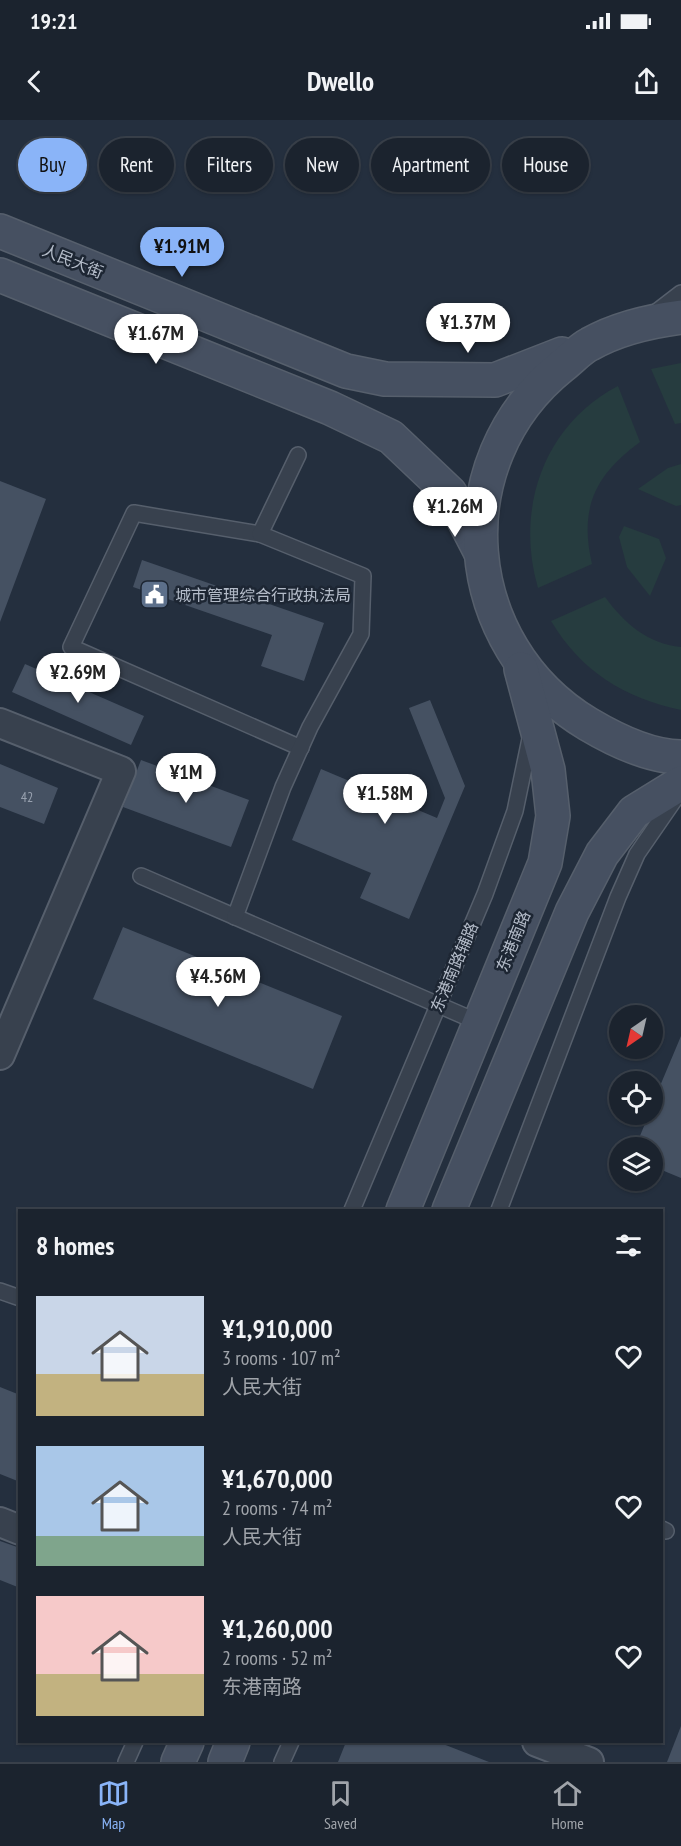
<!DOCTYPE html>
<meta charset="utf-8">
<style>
:root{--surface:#1b232e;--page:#282f3a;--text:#f1f3f6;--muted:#a0a4aa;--line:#39404a;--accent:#8ab4f8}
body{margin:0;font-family:"PT Sans Narrow","Noto Sans SC",sans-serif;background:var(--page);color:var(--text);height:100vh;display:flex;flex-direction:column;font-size:22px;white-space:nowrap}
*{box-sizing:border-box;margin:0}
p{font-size:20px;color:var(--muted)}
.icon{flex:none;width:33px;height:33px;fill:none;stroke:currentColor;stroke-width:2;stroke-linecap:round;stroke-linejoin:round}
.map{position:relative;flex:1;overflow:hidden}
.details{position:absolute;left:18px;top:1089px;width:645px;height:534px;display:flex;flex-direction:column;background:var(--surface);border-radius:0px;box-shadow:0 2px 4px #0004,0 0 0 2px var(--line)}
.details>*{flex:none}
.guide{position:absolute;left:18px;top:18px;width:645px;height:54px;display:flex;gap:12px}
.needle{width:39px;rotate:214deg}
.fabs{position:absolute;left:609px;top:885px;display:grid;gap:12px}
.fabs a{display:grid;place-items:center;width:54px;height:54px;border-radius:50%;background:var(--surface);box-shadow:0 2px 4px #0004,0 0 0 2px var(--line);font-size:30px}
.price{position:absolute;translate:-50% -51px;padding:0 14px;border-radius:21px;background:#fff;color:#222;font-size:20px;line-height:39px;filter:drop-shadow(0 2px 3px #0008)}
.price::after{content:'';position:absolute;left:50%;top:36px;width:18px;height:14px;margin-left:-9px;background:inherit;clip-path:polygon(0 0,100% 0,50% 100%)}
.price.on{background:var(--accent);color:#111}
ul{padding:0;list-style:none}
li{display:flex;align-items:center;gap:18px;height:150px;padding:0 18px}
li span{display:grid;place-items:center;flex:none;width:168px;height:120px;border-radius:0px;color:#555}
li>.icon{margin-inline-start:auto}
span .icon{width:72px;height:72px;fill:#fffc;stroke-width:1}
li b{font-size:26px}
h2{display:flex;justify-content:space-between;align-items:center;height:72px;padding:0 18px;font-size:26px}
.pill{padding:0 21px;border-radius:27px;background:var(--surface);box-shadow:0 2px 4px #0004,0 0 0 2px var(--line);font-size:21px;line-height:54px}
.pill.on{background:var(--accent);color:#111}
.status{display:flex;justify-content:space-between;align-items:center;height:42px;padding:0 30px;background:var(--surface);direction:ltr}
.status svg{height:16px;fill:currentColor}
header{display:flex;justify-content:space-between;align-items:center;height:78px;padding:0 18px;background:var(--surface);font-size:27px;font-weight:800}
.tabs{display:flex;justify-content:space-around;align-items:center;height:84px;border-top:2px solid var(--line);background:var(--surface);font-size:16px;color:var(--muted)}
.tabs a{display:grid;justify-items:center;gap:3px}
.tabs .on{color:var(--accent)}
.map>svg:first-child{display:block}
.green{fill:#263c3f}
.building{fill:#455162}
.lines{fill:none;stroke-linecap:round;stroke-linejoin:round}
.service-casing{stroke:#565f6c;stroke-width:18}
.minor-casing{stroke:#565f6c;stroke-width:32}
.secondary-casing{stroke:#565f6c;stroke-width:36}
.service{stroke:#38414e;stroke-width:15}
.minor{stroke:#38414e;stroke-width:28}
.secondary{stroke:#465061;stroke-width:33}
.labels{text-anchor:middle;stroke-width:5;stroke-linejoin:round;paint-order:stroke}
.number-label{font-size:14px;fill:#98a1af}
.street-label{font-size:16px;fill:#b4bcc9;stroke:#1d2633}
.poi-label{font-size:16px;fill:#b4bcc9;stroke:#1d2633;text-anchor:start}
</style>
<div class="status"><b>19:21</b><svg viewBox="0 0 49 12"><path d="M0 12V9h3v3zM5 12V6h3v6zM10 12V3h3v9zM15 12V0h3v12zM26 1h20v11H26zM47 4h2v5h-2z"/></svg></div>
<header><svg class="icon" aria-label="back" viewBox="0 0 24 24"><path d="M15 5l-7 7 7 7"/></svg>Dwello<svg class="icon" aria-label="share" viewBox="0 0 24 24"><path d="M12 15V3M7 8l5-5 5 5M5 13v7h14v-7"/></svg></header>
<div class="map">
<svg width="681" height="1642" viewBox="0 0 681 1642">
<rect width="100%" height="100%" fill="#242f3e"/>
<g class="green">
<path d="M681 243V303L675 304 651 249Z"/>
<path d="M618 266 640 322C595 355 579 388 592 444L538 468C515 390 543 305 618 266Z"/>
<path d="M681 344V385L676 386 638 369 668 348Z"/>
<path d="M624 406 659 419 666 438 650 476 627 447 619 417Z"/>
<path d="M605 477C624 503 648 524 681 527V590C624 578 581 551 551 501Z"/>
</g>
<g class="building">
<path d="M0 361 46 379 0 502Z"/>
<path d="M142 440 324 503 304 561 261 546 272 515 133 467Z"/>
<path d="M25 544 144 596 131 625 12 572Z"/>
<path d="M430 580 465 666 409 799 360 778 371 753 292 720 321 649 437 698 445 678 409 588Z"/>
<path d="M141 640 249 680 231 727 123 687Z"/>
<path d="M0 644 58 668 44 704 0 687Z"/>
<path d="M123 807 342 896 313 969 93 879Z"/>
<path d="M681 916V1058L652 1046V1028H635L649 994H652V985Z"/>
<path d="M0 1267 20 1275V1362L0 1354Z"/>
<path d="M0 1421 20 1428V1468L0 1460Z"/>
<path d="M681 1606V1642H667Z"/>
<path d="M346 1622H438L489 1642H338Z"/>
</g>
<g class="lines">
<defs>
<g id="service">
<path d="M655 193 681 173"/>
<path d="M260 414 134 393 71 527 301 628"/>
<path d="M141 756 480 903"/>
<path d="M235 797 283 667 310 607 361 514 363 456 260 414 298 335"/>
<path d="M352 1090 485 774 515 691 531 614"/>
<path d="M499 1090 618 777 637 734 677 676"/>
<path d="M0 1171 20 1178"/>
<path d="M662 1409 666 1411"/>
<path d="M126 1642 135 1622"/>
<path d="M282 1642 291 1622"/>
</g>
<g id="minor">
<path d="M0 603 121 651 0 935"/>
<path d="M0 1402 20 1410"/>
<path d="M537 1622 589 1642"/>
</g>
<g id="secondary">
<path d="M0 111 346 251 385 259 495 260 562 234"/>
<path d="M0 155 330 288 391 317 450 373 480 431"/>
<path d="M681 197C650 201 618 208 590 224 580 229 571 239 562 246 442 342 458 526 588 604 615 620 649 637 681 637"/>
<path d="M403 1090 545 743 553 696 548 650 521 549"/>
<path d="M449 1090 572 792 602 734 634 692 681 663"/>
<path d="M178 1642 187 1622"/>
<path d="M225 1642 233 1622"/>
</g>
</defs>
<use href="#service" class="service-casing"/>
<use href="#minor" class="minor-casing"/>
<use href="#secondary" class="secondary-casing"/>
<use href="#service" class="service"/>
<use href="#minor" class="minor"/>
<use href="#secondary" class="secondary"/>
</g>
<defs>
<symbol id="civic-square" viewBox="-11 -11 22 22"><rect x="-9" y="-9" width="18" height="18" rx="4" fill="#5c6f8a" stroke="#1d2633"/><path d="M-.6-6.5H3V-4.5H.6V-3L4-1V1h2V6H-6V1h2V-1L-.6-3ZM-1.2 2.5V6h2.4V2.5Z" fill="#fff"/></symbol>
</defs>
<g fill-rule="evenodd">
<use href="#civic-square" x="138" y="458" width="33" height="33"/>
</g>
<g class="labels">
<g class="number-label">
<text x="27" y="682">42</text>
</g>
<g class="street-label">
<text transform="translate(73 141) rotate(22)" y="6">人民大街</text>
<text transform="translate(513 821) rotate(-68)" y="6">东港南路</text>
<text transform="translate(454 847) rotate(-67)" y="6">东港南路辅路</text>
</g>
<g class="poi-label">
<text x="175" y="481">城市管理综合行政执法局</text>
</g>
</g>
</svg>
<div class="fabs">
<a><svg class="needle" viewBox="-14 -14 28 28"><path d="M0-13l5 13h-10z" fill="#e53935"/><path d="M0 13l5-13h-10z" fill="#a0a4aa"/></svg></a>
<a><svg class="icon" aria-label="locate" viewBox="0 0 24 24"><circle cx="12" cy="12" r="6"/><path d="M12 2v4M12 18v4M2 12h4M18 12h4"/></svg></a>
<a><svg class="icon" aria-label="layers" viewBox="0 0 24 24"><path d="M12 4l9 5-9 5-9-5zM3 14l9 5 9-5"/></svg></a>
</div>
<b class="price on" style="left:182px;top:158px">¥1.91M</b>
<b class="price" style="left:468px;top:234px">¥1.37M</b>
<b class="price" style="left:156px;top:245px">¥1.67M</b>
<b class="price" style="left:455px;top:418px">¥1.26M</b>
<b class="price" style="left:78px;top:584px">¥2.69M</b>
<b class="price" style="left:186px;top:684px">¥1M</b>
<b class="price" style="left:385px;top:705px">¥1.58M</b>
<b class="price" style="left:218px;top:888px">¥4.56M</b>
<div class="guide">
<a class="pill on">Buy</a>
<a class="pill">Rent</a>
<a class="pill">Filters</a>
<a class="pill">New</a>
<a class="pill">Apartment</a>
<a class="pill">House</a>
</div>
<section class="details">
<h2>8 homes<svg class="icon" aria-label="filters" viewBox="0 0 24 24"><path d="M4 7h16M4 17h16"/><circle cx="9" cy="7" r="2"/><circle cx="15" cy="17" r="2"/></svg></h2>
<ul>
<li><span style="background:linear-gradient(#c9d6e8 65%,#c2b280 0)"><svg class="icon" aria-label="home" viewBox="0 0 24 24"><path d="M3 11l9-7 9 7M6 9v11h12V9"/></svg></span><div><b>¥1,910,000</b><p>3 rooms · 107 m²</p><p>人民大街</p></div><svg class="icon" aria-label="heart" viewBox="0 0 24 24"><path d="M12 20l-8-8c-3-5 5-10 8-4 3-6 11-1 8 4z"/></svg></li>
<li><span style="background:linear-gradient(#a9c7e8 75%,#7fa58c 0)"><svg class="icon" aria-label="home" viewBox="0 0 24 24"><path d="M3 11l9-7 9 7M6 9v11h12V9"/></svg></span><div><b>¥1,670,000</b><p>2 rooms · 74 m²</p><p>人民大街</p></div><svg class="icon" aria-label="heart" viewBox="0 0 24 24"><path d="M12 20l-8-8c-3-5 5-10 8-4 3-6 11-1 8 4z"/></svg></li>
<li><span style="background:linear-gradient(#f6c9c9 65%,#c2b280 0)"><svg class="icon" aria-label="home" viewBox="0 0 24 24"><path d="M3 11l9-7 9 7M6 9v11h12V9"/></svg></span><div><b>¥1,260,000</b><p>2 rooms · 52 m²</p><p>东港南路</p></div><svg class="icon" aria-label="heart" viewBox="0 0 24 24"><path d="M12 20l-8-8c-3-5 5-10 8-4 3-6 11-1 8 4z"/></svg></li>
</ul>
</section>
</div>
<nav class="tabs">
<a class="on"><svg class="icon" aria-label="map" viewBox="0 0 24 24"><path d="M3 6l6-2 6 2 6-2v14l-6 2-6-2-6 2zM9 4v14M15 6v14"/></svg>Map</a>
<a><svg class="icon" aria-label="saved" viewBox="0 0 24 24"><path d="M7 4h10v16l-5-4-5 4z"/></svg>Saved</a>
<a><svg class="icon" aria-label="home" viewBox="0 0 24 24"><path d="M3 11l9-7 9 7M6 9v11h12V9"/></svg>Home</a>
</nav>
